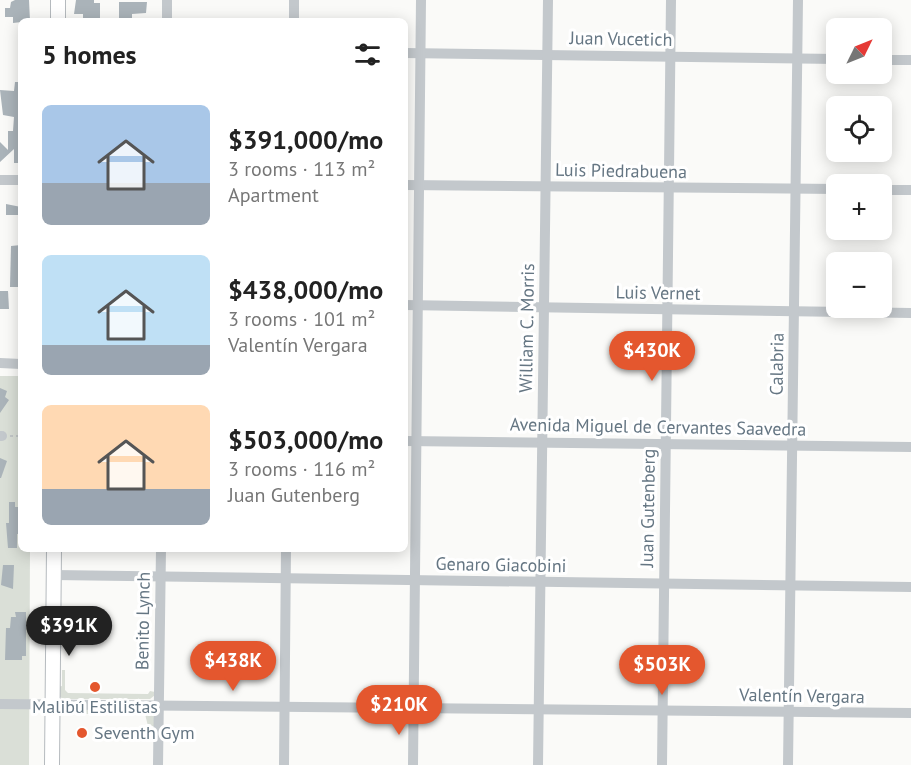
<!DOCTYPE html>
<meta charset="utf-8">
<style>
:root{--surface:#fff;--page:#f2f2f2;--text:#222;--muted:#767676;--accent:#e4572e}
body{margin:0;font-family:"PT Sans",sans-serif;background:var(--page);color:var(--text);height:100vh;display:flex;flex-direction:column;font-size:22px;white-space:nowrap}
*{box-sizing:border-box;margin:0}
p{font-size:20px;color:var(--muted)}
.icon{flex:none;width:33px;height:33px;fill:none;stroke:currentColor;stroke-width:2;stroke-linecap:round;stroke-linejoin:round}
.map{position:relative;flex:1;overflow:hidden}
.panel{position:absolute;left:18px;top:18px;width:390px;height:534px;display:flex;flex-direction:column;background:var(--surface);border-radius:9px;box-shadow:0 3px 15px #0003}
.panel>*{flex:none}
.needle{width:39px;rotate:47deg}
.fabs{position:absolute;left:826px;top:18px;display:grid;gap:12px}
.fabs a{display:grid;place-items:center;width:66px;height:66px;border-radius:9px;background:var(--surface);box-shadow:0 3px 15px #0003;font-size:30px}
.price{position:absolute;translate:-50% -51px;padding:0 14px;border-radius:21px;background:var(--accent);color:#fff;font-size:20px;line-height:39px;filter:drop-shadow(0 2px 3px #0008)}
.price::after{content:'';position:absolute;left:50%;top:36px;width:18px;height:14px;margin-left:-9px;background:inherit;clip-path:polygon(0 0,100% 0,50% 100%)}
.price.current{background:#222;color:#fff}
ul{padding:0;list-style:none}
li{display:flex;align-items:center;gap:18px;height:150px;padding:0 24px}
li span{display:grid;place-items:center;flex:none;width:168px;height:120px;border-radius:9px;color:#555}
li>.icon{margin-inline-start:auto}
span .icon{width:72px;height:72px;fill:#fffc;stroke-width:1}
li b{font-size:26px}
h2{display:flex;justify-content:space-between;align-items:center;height:72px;padding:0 24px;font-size:26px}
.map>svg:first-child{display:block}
.green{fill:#dadfd7}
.building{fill:#aab3b9}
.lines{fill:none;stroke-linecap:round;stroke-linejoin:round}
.major-casing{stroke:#b5babe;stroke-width:16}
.path{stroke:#bbbfc2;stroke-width:1.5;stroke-dasharray:3 3;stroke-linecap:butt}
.minor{stroke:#c3c8cc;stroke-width:10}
.major{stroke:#fff;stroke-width:14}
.poi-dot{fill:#e4572e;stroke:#fff;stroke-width:2}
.labels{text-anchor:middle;stroke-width:6;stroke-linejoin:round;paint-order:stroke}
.street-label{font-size:18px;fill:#657683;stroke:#fff}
.poi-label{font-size:18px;fill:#657683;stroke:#fff}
</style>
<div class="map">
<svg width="911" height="765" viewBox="0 0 911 765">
<rect width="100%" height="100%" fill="#fafaf8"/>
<g class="green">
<path d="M0 376H21V549H30L29 765H0Z"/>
<path d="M62 670H65V690L68 693 148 694 150 691 155 692V695L150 699H63L59 696 57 687 62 686Z"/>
<path d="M80 709 153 710 155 726H148L145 714H80Z"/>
</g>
<g class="building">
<path d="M15 0H29L30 21 13 23V17H5V8H10L11 2Z"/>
<path d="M76 0H94V3H100V21H83V14H74Z"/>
<path d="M119 2H147L146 13 132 14V21H119Z"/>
<path d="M15 82H21V163H14V149L0 162V142L8 150V131H13L14 117 3 115 0 90 14 91Z"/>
<path d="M6 204 21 207V215H6Z"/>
<path d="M21 245V287H10L11 246Z"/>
<path d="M0 291H8L9 309H0Z"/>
<path d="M0 388 7 391 5 397 9 400 0 413Z"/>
<path d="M0 458 7 461 1 478H0Z"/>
<path d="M9 502H15V507H19L21 534H17V548H8L6 523H9Z"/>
<path d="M3 565H14L13 589 1 585Z"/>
<path d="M15 612H26V656H22V660H5L6 628H10L11 617H16Z"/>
</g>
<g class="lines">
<defs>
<g id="major">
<path d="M58 21V0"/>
<path d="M52 765 54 549"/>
</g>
</defs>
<use href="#major" class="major-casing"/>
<path class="path" d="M10 436H21"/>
<g class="minor">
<path d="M167 21V0"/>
<path d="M294 21V0"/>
<path d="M405 53 837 59"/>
<path d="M882 60H911"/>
<path d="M0 180H21"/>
<path d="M405 185 837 189"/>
<path d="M882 190H911"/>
<path d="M405 305 911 313"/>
<path d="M0 363 21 364"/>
<path d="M0 436H2"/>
<path d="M405 441 911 447"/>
<path d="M54 575 911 587"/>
<path d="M0 704 911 713"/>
<path d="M158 765 161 549"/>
<path d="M284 765 286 549"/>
<path d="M413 765 421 0"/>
<path d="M538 765 548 0"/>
<path d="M662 765 671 0"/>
<path d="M788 765 798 0"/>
</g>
<use href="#major" class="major"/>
</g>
<g class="poi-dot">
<circle cx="95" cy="687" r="6"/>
<circle cx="82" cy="733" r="6"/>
</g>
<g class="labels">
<g class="street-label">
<text transform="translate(621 39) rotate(1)" y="6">Juan Vucetich</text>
<text transform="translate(621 171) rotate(1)" y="6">Luis Piedrabuena</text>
<text transform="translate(658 293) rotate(1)" y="6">Luis Vernet</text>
<text transform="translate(527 328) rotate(-89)" y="6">William C. Morris</text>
<text transform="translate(777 364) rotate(-89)" y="6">Calabria</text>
<text transform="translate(658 427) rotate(1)" y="6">Avenida Miguel de Cervantes Saavedra</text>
<text transform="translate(648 508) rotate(-89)" y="6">Juan Gutenberg</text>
<text transform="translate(501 565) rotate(1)" y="6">Genaro Giacobini</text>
<text transform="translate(143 621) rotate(-89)" y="6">Benito Lynch</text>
<text transform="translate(802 696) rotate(1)" y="6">Valentín Vergara</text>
</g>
<g class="poi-label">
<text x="95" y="713">Malibú Estilistas</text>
<text x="94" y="739" text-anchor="start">Seventh Gym</text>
</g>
</g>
</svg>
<div class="fabs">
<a><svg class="needle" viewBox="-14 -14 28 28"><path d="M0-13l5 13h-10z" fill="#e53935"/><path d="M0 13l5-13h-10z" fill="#767676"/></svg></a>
<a><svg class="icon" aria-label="locate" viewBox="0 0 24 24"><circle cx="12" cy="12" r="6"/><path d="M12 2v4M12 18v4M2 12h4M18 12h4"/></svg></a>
<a>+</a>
<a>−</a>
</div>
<b class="price" style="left:652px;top:382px">$430K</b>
<b class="price current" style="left:69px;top:657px">$391K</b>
<b class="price" style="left:233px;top:692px">$438K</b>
<b class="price" style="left:662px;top:696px">$503K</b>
<b class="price" style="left:399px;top:736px">$210K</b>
<section class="panel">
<h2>5 homes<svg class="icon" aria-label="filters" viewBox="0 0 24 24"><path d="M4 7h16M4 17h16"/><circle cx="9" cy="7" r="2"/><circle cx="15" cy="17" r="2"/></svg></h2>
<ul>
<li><span style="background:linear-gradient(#a9c7e8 65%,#9aa5b1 0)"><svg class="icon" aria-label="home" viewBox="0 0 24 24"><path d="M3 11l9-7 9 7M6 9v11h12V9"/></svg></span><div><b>$391,000/mo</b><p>3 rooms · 113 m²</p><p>Apartment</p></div></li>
<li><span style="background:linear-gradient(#bfe0f5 75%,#9aa5b1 0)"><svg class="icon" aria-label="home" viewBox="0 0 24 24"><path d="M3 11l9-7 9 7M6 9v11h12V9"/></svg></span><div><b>$438,000/mo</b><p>3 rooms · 101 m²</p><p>Valentín Vergara</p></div></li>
<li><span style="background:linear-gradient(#ffd9b3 70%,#9aa5b1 0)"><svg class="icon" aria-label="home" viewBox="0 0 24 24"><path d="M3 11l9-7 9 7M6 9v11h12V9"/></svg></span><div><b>$503,000/mo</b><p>3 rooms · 116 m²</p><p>Juan Gutenberg</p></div></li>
</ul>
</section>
</div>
